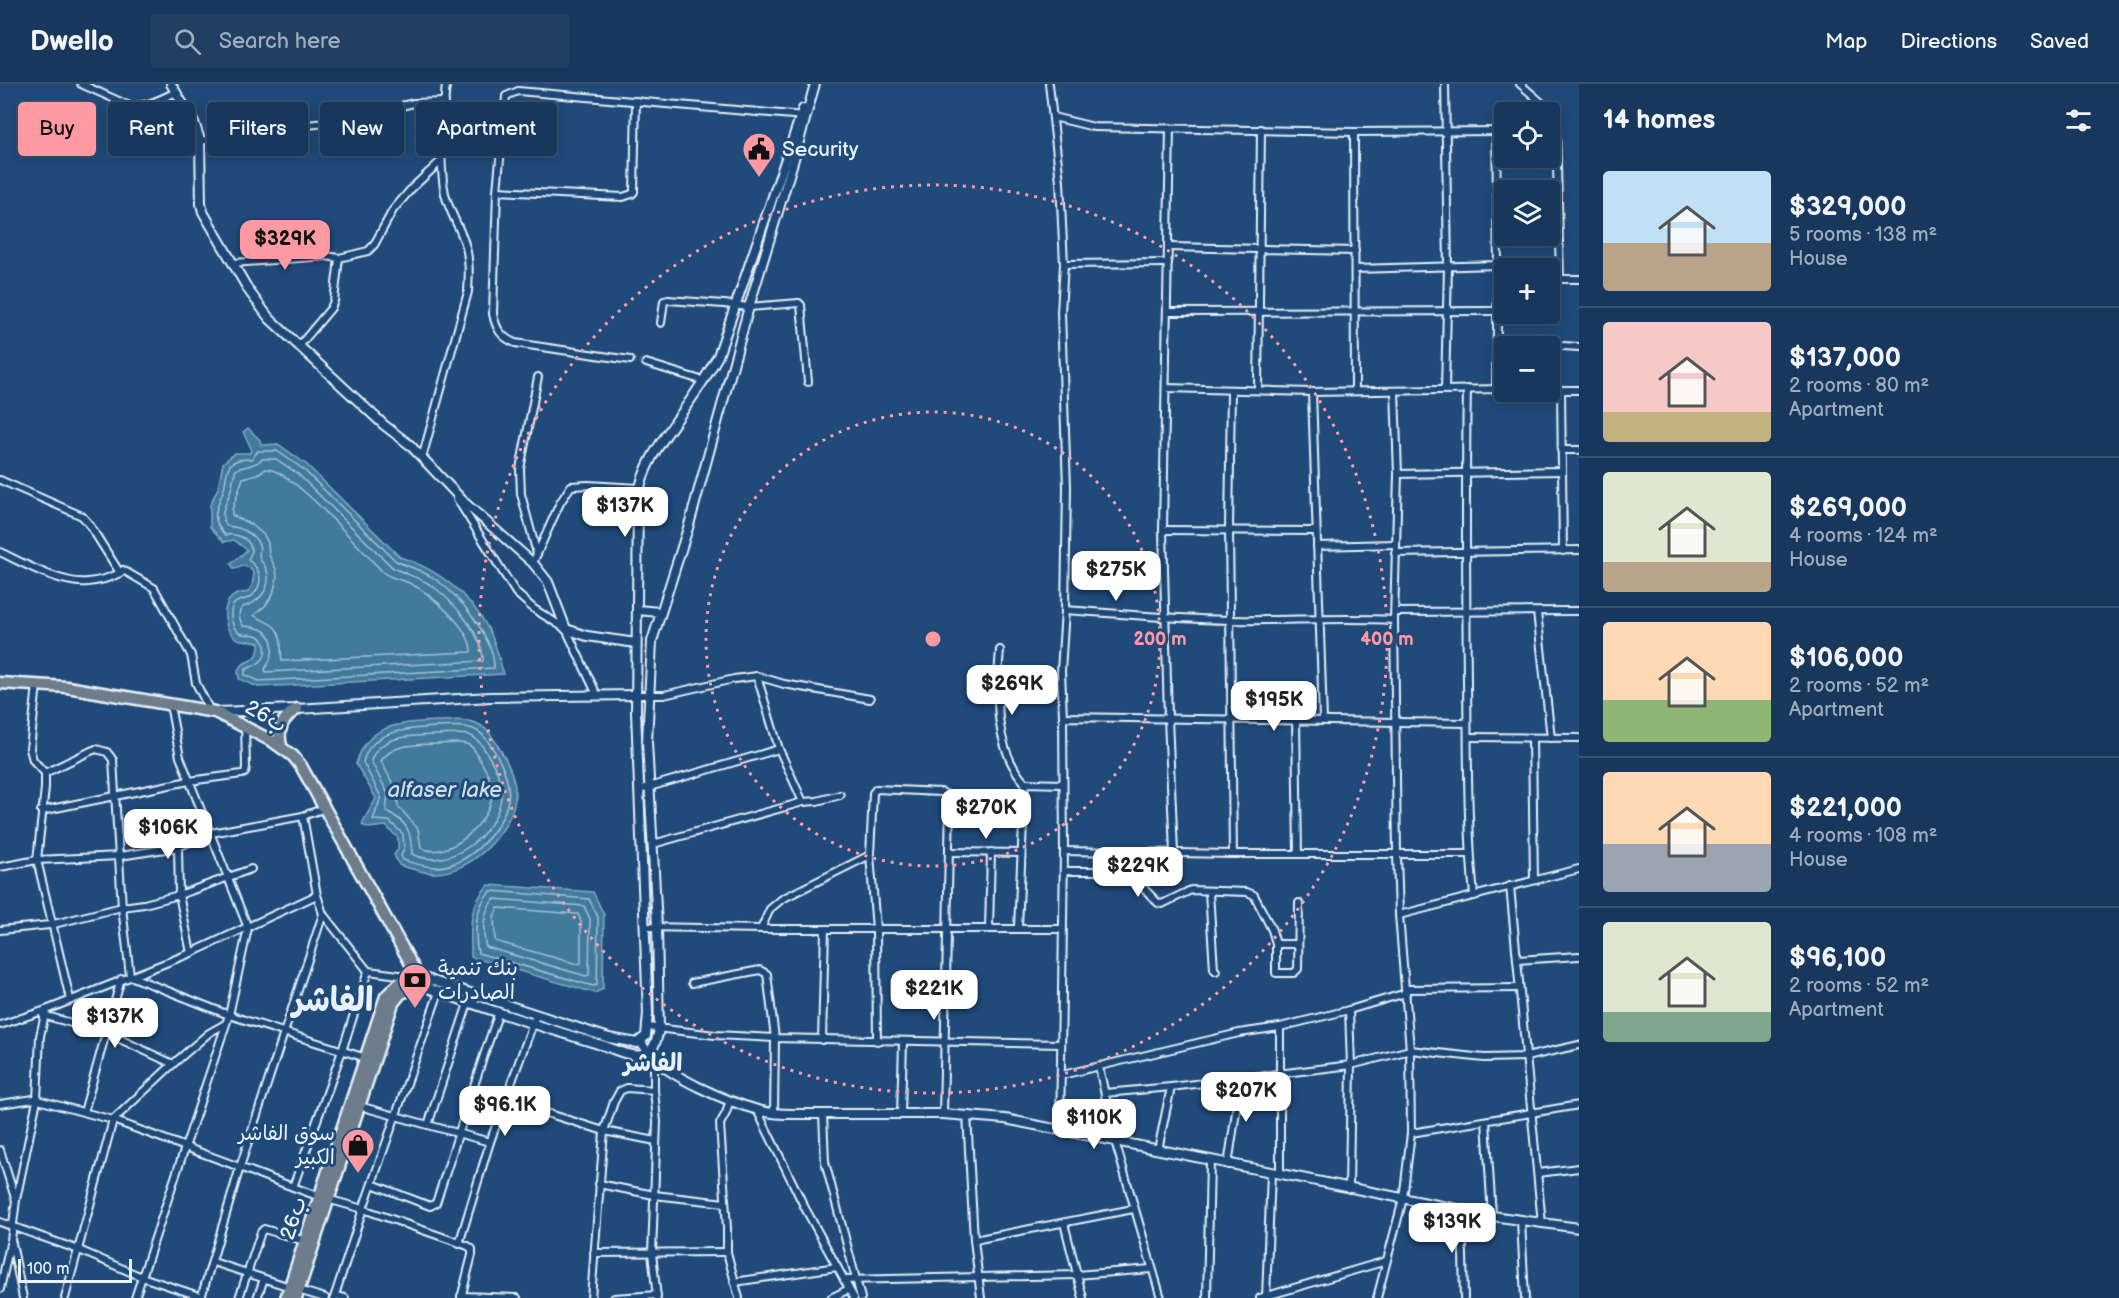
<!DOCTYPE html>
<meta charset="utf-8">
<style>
:root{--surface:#17385c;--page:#203f62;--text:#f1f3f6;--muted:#9eacbb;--line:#365272;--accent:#ff9aa2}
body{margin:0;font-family:"Balsamiq Sans","Playpen Sans Arabic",sans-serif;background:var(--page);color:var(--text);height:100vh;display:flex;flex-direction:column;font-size:22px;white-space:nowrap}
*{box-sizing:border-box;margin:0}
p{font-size:20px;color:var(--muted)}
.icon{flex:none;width:33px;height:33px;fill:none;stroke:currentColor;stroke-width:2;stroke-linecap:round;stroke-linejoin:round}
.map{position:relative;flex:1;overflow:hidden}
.side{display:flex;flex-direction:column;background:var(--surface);width:540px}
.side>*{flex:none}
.hud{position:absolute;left:18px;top:18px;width:570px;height:54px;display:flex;gap:12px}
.tools{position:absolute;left:1494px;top:18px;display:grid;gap:12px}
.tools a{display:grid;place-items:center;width:66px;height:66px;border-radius:6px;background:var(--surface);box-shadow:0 3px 15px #0003,0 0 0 2px var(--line);font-size:30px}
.scale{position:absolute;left:18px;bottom:15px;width:114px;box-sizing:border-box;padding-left:6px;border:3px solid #e8f1f8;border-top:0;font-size:16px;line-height:21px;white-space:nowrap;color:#e8f1f8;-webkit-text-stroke:4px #1f4a7a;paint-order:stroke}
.price{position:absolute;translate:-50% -51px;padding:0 14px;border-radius:12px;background:#fff;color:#222;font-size:20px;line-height:39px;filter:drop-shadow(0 2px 3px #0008)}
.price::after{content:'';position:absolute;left:50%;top:36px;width:18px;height:14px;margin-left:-9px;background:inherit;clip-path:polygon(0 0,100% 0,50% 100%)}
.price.active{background:var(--accent);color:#111}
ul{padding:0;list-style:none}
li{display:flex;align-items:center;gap:18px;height:150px;padding:0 24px}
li+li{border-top:2px solid var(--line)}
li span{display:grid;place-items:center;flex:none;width:168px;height:120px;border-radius:6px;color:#555}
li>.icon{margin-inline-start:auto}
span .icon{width:72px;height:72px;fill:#fffc;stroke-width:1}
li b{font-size:26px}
h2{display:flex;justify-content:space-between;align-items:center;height:72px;padding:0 24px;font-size:26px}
.pill{padding:0 21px;border-radius:6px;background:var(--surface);box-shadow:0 3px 15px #0003,0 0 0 2px var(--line);font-size:21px;line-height:54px}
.pill.active{background:var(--accent);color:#111}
header{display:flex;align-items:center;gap:36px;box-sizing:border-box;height:84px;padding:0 30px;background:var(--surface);border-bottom:2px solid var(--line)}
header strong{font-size:28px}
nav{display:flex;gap:33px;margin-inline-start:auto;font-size:21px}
.search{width:420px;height:54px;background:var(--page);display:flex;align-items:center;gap:15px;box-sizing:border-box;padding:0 21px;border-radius:6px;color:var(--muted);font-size:22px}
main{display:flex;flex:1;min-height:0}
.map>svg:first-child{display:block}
.water{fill:#427a9e;stroke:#84aac2;stroke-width:1.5}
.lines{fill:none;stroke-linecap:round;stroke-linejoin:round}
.shore{stroke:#a6c1d4;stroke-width:1.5}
.minor-tunnel{stroke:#3d638d;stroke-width:6;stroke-dasharray:6 3;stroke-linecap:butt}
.minor-casing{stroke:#e8f1f8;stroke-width:10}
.tertiary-casing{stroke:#e8f1f8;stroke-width:12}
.trunk-casing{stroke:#e8f1f8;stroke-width:15}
.minor{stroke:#1f4a7a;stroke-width:6}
.tertiary{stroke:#1f4a7a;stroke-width:8}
.trunk{stroke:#6d7d8c;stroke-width:10}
.ring{fill:none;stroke:#ff9aa2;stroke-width:3;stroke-dasharray:3 6}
.labels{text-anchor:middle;stroke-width:6;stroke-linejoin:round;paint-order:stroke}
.poi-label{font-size:21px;fill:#e8f1f8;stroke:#1f4a7a;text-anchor:start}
.street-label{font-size:21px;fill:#e8f1f8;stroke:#1f4a7a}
.water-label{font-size:22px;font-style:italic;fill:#cfdfea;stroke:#1f4a7a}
.quarter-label{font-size:24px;font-weight:bold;fill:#e8f1f8;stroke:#1f4a7a}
.town-label{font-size:33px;font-weight:bold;fill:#e8f1f8;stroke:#1f4a7a}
.centre{fill:#ff9aa2;stroke:#1f4a7a;stroke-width:3}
.ring-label{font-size:18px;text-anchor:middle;font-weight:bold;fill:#ff9aa2;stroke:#1f4a7a;stroke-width:6;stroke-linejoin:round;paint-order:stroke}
</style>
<header>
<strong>Dwello</strong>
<div class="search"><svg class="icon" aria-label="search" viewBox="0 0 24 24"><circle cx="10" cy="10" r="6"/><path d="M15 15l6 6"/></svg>Search here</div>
<nav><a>Map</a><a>Directions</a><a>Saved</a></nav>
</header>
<main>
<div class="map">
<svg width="1579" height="1214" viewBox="0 0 1579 1214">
<rect width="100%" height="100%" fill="#1f4a7a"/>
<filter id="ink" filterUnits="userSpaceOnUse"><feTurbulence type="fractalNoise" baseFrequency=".0167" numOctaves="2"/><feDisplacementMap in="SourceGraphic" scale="12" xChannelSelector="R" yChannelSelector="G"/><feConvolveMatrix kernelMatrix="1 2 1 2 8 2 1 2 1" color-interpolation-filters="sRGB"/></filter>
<g filter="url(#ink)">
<g class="water">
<path d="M248 344 260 356 261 361 278 360 306 380 400 473C436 484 471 511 489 546 496 559 499 576 504 590L258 603 239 595 238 586C246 572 259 582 259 559 250 555 239 559 232 551 224 542 222 524 230 515 235 509 242 509 248 508L252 501 254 490 250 484 243 482 234 485 231 480 247 466 234 456 224 458 210 443V421L218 404 223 379 235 369H250L251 364 243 348Z"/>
<path d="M436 637C449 637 467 634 478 640 489 645 495 657 501 667 510 682 517 698 515 715 510 750 470 789 435 789 423 789 411 785 399 781L394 771 398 765V754L386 742 369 744 362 741C365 731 372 724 376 714L356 680C367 639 401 639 436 637Z"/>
<path d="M488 801 593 808 604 831 603 905 595 909 471 873C471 843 467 825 488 801Z"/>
</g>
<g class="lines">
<g class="shore">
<path d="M258 367H277L303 385 396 477C410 483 423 487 435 495 459 511 495 555 494 584L259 597 245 591V586C250 583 257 581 261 577 269 569 266 553 255 551 249 549 243 553 237 547 233 543 231 536 231 530 231 512 246 519 253 511 265 498 260 484 248 476L252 467C249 453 237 450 225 451 208 432 218 424 224 404 226 397 226 387 230 381 236 374 244 376 252 375Z"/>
<path d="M262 375H276L298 390 392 483C404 490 418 493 431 501 451 515 484 551 483 577L266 588 265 585C275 571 277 549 257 544 252 542 248 543 243 542 239 535 237 528 243 523 258 519 272 505 267 487 266 482 262 479 260 475 258 470 261 466 259 461 254 448 239 443 227 442 217 430 228 418 231 405 233 400 233 391 236 386 239 382 253 384 262 375Z"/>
<path d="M266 385C292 384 362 468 384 489 391 495 401 495 409 499 429 508 472 545 471 568L282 577C280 565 284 550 272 541 266 537 259 535 254 531L265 522 273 510 277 494 276 485 269 471 268 459 264 451 252 441 232 431V426L243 394 257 390Z"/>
<path d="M436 643C447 643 463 641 473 645 484 649 489 659 495 668 503 682 511 699 508 716 502 747 468 783 435 783 424 783 413 779 403 776L401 772 404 765 403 750 389 737 373 736 381 713 363 678C371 645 409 645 436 643Z"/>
<path d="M437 651C447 651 460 649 469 651 478 654 483 663 488 671 496 684 503 698 501 714 496 752 448 788 412 770 411 747 408 738 386 727L388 710 371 677C379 650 414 652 437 651Z"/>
<path d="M437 660C446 660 462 657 469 661 475 664 477 671 480 676 487 688 493 698 492 711 490 739 449 777 421 764L418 745 398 722 396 706 381 677C393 659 417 661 437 660Z"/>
<path d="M491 807 589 815 598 833 597 901 593 902 478 869C474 849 475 821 491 807Z"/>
<path d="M494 815 584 822 590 835 589 891 586 892 486 863C482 849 483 826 494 815Z"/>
<path d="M498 824 578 830 581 837V879L577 880 495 857 494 833Z"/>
</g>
<path class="minor-tunnel" d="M630 276 646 279"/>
<defs>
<g id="minor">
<path d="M81 0 130 22C147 23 161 15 176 8"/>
<path d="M1049 0 1060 98 1064 180 1061 228 1067 404 1065 526 1061 587 1063 633"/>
<path d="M1520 0 1542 19 1547 28"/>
<path d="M1550 32 1556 44 1560 194"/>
<path d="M1053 33 1094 43 1354 48 1504 47"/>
<path d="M1170 44 1163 446 1168 635 1174 768"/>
<path d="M1354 48 1355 307"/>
<path d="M200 56 243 58 253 56 287 43 326 39 414 19 445 18"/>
<path d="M497 107 623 113 632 110 634 108 636 17"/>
<path d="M1168 163 1355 167"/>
<path d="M233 179 326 172 339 174 368 167 374 161 393 126 412 104 441 77"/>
<path d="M1064 180 1168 179"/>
<path d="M1355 185 1498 181"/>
<path d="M1550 195H1579"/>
<path d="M1167 228 1498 227"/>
<path d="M661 239 664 217 668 216 724 220 749 223 799 219 801 221 808 298"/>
<path d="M1498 258 1579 263"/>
<path d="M300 261 331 224 334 217 339 174"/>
<path d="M630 276 515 259C501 253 496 245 493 230L497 107 506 12 518 7 804 32"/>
<path d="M646 279 704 297"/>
<path d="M1166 304 1312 308 1504 305"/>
<path d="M1445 305 1448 183 1445 0"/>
<path d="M1467 305C1465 403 1466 500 1467 598 1468 669 1467 741 1474 812"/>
<path d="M1496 305 1498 181 1496 47"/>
<path d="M1231 306 1229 446 1233 770"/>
<path d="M1258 306 1261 45"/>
<path d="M1550 306H1579"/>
<path d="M1561 306 1563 467"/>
<path d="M1312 308 1323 636"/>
<path d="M1561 366H1579"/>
<path d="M422 374 468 208C469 191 470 173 464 157 459 142 449 127 445 110 438 74 443 36 446 0"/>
<path d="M1398 390 1561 387"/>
<path d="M0 396 82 432 89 440 120 489 123 486 154 504 191 571 196 599 210 627"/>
<path d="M457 415 516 509 534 525 566 545 597 611"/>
<path d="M1163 446 1316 447"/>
<path d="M1317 462 1395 460"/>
<path d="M0 468C23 479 62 501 88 498 99 497 110 494 120 489"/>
<path d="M1395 469 1579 466"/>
<path d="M537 470 521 410 520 385 538 293"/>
<path d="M533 479 560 419 571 402 588 401 639 404"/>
<path d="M1065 526C1120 530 1174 535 1229 536 1284 537 1339 533 1394 536"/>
<path d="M1395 528 1579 527"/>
<path d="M1537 528 1551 654"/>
<path d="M1000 566C996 610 994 665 1025 699"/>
<path d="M757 592 779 665 803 718"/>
<path d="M37 601 30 665 33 676 45 689V704L37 776 70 915"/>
<path d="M636 611H664L734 595 757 592 784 600 870 615"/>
<path d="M1296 636 1298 770"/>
<path d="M1468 653 1579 654"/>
<path d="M1532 654 1534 796"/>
<path d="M45 689 91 667 96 665 107 668 113 676 122 823 130 892 229 931 366 974"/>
<path d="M639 706 779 665"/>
<path d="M41 727 189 697 242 690 245 689 246 683 245 642"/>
<path d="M653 760 803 718 817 717 840 711"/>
<path d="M178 763 179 811 191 869"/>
<path d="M1064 767 1233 770H1470"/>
<path d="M950 768 1021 769"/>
<path d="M0 783 37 776 120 772 178 763 211 749 303 732 325 724"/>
<path d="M1064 787H1127L1158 819 1162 820 1191 806 1247 808 1254 811 1272 846 1276 860V889H1294L1298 885 1299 819"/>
<path d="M1510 802 1542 1140"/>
<path d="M1209 808 1214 885 1216 887"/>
<path d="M323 830 368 887 407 892"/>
<path d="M1399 831 1579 785"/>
<path d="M645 843 761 845H1062"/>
<path d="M1018 843 1025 699 1063 700"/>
<path d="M989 844 991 768"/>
<path d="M761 845 770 825 782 815 870 771"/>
<path d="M0 846 50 841 122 823 144 820 179 811 251 785"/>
<path d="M1276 860H1298"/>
<path d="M1517 876 1579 872"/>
<path d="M692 899 760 886 767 890 775 954 774 1029"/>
<path d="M1406 905 1518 904"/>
<path d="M1349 926 1351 981 1349 1105"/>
<path d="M43 931 107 949 173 980"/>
<path d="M0 941 46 926 191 869 317 811"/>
<path d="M648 943 715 951 775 954 1061 960"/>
<path d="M1280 943V1090"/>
<path d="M822 956 825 845"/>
<path d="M877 957 876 845 870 771 873 709 876 705 941 708 947 711 950 719 943 1030"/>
<path d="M654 974V1006L657 1038 652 1169 657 1214"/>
<path d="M1099 983 1115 1057 1161 1214"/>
<path d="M1062 991 1239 949 1280 943 1349 926 1406 909"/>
<path d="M1105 1009 1171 1003 1351 981 1410 966 1484 974 1526 973 1579 961"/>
<path d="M505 1016 604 1047 656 1057"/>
<path d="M730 1016 726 1029 720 1040 727 1144V1168L739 1214"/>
<path d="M0 1020 34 1015 113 1036 320 1113 363 1125 468 1162 472 1165V1171L461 1214"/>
<path d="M359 1022 490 1058"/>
<path d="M757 1026 805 1124 854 1214"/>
<path d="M84 1028 121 895"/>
<path d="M823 1030 825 1078 861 1214"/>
<path d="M901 1030 903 958"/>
<path d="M967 1031 974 1156 981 1214"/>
<path d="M1486 1037 1492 1132"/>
<path d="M428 1041 469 916"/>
<path d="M1060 1047 1064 767 1063 633 1467 639"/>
<path d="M1411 1049 1579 1021"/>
<path d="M0 1066 15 1114"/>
<path d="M1158 1066 1171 1003"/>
<path d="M1228 1081 1241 994"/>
<path d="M1538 1089 1579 1084"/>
<path d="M372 1100 430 1122 436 1119 484 971 499 928"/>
<path d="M599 1100 654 1111 725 1119"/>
<path d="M293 1103 342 967 368 887"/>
<path d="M1462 1126 1464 1214"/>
<path d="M1521 1137 1525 1214"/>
<path d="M0 1138 79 1166 142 1193 202 1213"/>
<path d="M1064 1139 1083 1214"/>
<path d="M974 1156 1133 1125"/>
<path d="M12 1159 23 1214"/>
<path d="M459 1160 490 1058 536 931"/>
<path d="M594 1169 727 1168"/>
<path d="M213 1178 290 1203"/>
<path d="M844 1196 1076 1191 1151 1185"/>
<path d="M734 1198 837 1183"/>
<path d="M0 1205 11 1156 16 1116 37 1016 40 952 46 926"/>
<path d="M298 1206 325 1214"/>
<path d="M335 1211 345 1214"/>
<path d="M461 1212 517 1214"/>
<path d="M1266 1213 1271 1089"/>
<path d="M65 1214 113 1036 173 980 209 949 225 940"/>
<path d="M135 1214 229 931 248 844 180 673 170 621"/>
<path d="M201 1214 240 1083 323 830 317 811 303 732"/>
<path d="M239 1214 261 1148 264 1145 305 1157"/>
<path d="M257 1214 264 1195"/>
<path d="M334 1214 363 1125 439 908"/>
<path d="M591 1214 604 1047 614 1018 620 1007 627 1004 654 1006"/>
<path d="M614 1214 657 1211"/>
<path d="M831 1214 849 1205"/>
<path d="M1207 1214 1210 1077"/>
<path d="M1260 1214 1386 1177"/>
<path d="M1377 1214 1403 1115 1411 1049 1410 966 1399 831 1397 771 1394 536 1398 390 1395 307"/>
</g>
<g id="tertiary">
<path d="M171 0 194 38 200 56 201 120 203 128 249 207 269 234 384 341 410 361 465 419 533 479 548 498 566 545 587 552 636 559"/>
<path d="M637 526 660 528"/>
<path d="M217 628 297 625 490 613 636 611"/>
<path d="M418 892 609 954 637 959 646 952 648 929 636 627 638 413C643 378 666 352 685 324 697 307 708 290 718 272L803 25"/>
<path d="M422 902C480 923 539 942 598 960 611 963 630 974 643 971 654 968 657 955 659 945L657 842 647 658 652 557 689 441 749 223 794 75 815 0"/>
<path d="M641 957C643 961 645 966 648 969 669 993 728 1018 758 1026 770 1030 782 1030 795 1030H943L1005 1035 1492 1132 1579 1144"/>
</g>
<g id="trunk">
<path d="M0 599 67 603 215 628 272 657 293 672 301 682 414 885 422 902 401 909 393 919 296 1214"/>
<path d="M281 662C277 646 282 634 297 625"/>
<path d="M286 1214 386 912 408 892H418"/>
</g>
</defs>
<use href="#minor" class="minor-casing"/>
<use href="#tertiary" class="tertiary-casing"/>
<use href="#trunk" class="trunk-casing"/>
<use href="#minor" class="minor"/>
<use href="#tertiary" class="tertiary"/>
<use href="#trunk" class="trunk"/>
</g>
</g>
<g class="ring">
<circle cx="933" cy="555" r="227"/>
<circle cx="933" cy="555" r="454"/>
</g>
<defs>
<symbol id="civic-pin" viewBox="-11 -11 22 30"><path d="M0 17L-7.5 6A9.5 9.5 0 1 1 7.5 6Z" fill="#ff9aa2" stroke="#1f4a7a"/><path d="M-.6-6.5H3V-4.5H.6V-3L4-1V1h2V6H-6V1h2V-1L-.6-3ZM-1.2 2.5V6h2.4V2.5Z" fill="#111"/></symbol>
<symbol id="bank-pin" viewBox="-11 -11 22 30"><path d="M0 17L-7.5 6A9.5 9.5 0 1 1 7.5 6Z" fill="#ff9aa2" stroke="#1f4a7a"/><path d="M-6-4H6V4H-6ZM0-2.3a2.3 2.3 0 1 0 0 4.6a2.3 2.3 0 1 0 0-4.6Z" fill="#111"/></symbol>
<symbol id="shop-pin" viewBox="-11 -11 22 30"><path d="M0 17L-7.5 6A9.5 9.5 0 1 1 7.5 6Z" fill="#ff9aa2" stroke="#1f4a7a"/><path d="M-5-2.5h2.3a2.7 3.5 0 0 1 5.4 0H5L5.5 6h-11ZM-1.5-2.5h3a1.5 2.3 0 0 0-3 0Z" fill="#111"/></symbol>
</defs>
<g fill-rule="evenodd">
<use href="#civic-pin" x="740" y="46" width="38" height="52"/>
<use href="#bank-pin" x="396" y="877" width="38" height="52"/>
<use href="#shop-pin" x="339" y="1042" width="38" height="52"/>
</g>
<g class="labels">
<g class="poi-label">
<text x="782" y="72">Security</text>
<text x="438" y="891">بنك تنمية<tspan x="438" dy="24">الصادرات</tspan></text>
<text x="335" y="1056" text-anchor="end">سوق الفاشر<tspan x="335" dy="24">الكبير</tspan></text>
</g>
<g class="street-label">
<text transform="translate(266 632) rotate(30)" y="7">26ب</text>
<text transform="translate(293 1134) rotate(-72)" y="7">26ب</text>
</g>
<g class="water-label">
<text x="445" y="713">alfaser lake</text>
</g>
<g class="quarter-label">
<text x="653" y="987">الفاشر</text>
</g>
<g class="town-label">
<text x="333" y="927">الفاشر</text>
</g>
</g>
<circle cx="933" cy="555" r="9" class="centre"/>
<g class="ring-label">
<text x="1160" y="561">200 m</text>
<text x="1387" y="561">400 m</text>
</g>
</svg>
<div class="tools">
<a><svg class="icon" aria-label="locate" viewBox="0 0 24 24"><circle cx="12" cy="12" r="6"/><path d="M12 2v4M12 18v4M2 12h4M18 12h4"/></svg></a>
<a><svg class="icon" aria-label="layers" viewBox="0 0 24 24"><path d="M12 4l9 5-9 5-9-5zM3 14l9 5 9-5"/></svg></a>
<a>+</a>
<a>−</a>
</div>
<div class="scale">100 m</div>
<b class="price active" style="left:285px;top:187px">$329K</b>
<b class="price" style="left:625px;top:454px">$137K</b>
<b class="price" style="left:1116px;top:518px">$275K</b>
<b class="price" style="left:1012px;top:632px">$269K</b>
<b class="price" style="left:1274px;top:648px">$195K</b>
<b class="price" style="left:986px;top:756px">$270K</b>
<b class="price" style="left:168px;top:776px">$106K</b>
<b class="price" style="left:1138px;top:814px">$229K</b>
<b class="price" style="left:934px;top:937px">$221K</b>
<b class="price" style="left:115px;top:965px">$137K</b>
<b class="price" style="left:1246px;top:1039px">$207K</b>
<b class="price" style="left:505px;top:1053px">$96.1K</b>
<b class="price" style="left:1094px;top:1066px">$110K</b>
<b class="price" style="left:1452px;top:1170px">$139K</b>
<div class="hud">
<a class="pill active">Buy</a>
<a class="pill">Rent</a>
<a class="pill">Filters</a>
<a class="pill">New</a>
<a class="pill">Apartment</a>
</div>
</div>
<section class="side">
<h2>14 homes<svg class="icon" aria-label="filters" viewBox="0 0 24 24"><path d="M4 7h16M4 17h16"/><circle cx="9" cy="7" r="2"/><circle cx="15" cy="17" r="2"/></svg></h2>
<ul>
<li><span style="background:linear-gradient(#bfe0f5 60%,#b9a48a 0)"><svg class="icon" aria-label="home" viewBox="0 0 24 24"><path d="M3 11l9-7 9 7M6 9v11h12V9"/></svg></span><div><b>$329,000</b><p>5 rooms · 138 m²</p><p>House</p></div></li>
<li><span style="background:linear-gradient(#f6c9c9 75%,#c2b280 0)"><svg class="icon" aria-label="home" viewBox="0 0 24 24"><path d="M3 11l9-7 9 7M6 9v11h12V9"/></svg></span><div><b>$137,000</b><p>2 rooms · 80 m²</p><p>Apartment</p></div></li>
<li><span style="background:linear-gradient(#dfe7d0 75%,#b9a48a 0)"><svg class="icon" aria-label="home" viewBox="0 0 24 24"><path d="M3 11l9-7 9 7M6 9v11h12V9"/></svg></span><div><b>$269,000</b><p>4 rooms · 124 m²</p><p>House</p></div></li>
<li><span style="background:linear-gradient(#ffd9b3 65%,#8fb573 0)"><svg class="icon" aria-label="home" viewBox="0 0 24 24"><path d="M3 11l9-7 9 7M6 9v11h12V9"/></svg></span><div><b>$106,000</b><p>2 rooms · 52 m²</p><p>Apartment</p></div></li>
<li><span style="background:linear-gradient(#ffd9b3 60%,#9aa5b1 0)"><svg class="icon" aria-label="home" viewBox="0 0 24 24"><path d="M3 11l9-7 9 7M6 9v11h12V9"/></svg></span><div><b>$221,000</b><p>4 rooms · 108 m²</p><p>House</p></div></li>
<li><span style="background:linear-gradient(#dfe7d0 75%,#7fa58c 0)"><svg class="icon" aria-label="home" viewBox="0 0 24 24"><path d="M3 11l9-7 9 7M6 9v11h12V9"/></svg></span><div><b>$96,100</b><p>2 rooms · 52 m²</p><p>Apartment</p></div></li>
</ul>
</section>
</main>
